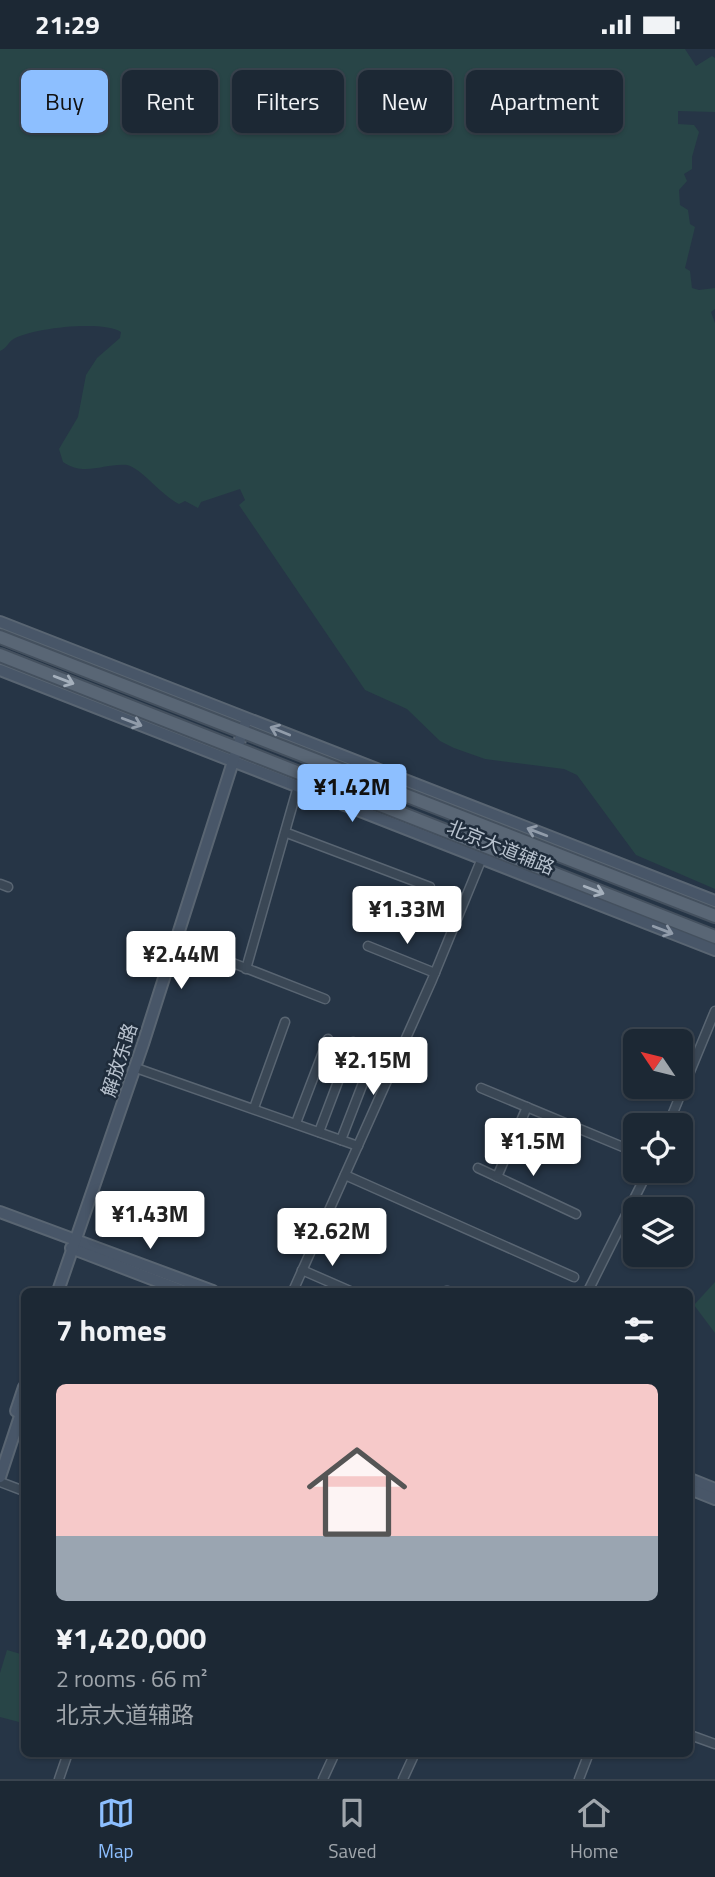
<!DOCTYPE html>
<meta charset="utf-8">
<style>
:root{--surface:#1c2834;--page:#25303c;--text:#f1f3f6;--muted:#a0a6ac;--line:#3a444f;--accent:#8dbfff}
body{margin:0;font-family:"Titillium Web","Noto Sans SC",sans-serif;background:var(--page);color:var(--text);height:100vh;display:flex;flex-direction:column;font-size:26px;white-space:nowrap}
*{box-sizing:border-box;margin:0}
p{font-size:23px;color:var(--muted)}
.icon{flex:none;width:38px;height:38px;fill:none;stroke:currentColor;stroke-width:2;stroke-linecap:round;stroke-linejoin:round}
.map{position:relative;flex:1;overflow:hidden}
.side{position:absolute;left:21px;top:1239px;width:672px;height:469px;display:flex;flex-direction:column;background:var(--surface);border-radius:10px;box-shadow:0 2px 5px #0004,0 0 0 2px var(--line)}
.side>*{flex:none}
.top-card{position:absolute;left:21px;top:21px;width:674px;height:63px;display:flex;gap:14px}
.needle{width:46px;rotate:305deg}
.controls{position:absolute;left:623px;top:980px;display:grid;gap:14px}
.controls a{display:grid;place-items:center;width:70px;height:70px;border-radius:10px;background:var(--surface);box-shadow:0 2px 5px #0004,0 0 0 2px var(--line);font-size:35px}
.price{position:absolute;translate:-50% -60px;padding:0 16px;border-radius:7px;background:#fff;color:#222;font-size:23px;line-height:46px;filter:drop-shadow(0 2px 4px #0008)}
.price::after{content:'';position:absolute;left:50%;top:42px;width:21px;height:16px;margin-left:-10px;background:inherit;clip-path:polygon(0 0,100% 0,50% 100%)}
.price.on{background:var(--accent);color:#111}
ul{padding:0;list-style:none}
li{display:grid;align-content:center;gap:14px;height:371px;padding:0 35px}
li+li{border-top:2px solid var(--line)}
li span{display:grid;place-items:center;height:217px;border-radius:10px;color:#555}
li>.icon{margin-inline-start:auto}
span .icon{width:126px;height:126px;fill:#fffc;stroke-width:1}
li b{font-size:30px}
h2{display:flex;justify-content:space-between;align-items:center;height:84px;padding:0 35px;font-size:30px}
.pill{padding:0 24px;border-radius:10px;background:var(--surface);box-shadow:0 2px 5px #0004,0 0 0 2px var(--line);font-size:24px;line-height:63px}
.pill.on{background:var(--accent);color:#111}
.status{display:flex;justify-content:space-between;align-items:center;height:49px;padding:0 35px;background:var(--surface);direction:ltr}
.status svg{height:19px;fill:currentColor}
.tabs{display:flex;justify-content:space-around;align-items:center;height:98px;border-top:2px solid var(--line);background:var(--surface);font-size:19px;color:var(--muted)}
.tabs a{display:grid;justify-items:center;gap:4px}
.tabs .on{color:var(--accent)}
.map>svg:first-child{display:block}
.green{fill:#284547}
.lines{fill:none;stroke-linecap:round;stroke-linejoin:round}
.street-casing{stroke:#596572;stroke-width:11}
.secondary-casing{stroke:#596572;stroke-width:14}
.primary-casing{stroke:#44505e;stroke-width:16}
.street{stroke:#3a4755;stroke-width:8}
.secondary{stroke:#485668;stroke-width:10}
.primary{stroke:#596675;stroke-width:12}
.oneway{stroke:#a5b0bc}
.oneway2{stroke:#919caa}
.labels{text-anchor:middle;stroke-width:5;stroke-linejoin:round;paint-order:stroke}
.street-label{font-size:19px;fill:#b8c2ce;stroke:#1f2c3b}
</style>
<div class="status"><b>21:29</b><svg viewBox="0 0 49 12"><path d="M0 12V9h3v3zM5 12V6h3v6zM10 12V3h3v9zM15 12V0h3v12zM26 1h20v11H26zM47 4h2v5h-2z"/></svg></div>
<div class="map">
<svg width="715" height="1730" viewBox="0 0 715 1730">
<rect width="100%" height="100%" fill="#263546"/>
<g class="green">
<path d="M0 0H685L696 17 712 7 715 9V63L678 62V75L694 76 699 83 692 108V120L684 125 687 132 679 141 680 156 688 161 690 175 695 178 685 219 690 222 692 239 699 241 715 239V260L711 263 715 274V840L636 806 577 726 564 720 485 710 454 699 440 692 407 660 365 641 239 456 245 451 240 440 201 453 198 459 185 452 179 455C162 447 140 418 127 416 105 414 84 428 63 413L59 400 78 368 86 326 97 309 120 289 121 283C103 271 30 279 12 291 7 295 7 299 0 302Z"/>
<path d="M715 1233V1284L694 1256Z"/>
<path d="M7 1601 24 1606V1656L19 1673 0 1668V1624Z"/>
</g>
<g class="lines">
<defs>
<g id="street">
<path d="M287 784 430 838"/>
<path d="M0 835 8 838"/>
<path d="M174 891 325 950"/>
<path d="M368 897 435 924"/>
<path d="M246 920 298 737"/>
<path d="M136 1019 358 1097"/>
<path d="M481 1039 635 1103"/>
<path d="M254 1059 285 973"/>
<path d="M296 1074 328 990"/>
<path d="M668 1076 715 962"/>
<path d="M319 1083 353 993"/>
<path d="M341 1091 378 995"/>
<path d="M478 1119 576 1165"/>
<path d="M345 1126 574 1228"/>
<path d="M497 1128 527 1058"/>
<path d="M302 1221 350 1242"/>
<path d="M293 1242 432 931 482 809"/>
<path d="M446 1242H448"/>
<path d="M588 1242 648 1122"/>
<path d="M0 1433 24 1442"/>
<path d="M690 1686 715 1695"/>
<path d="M59 1730 68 1704"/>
<path d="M323 1730 335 1704"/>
<path d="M403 1730 415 1704"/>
<path d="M579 1730 589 1704"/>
</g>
<g id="secondary">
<path d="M0 573 715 852"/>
<path d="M0 621 715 901"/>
<path d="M0 1163 213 1242"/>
<path d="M71 1199 183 1242"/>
<path d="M58 1242 143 995 245 675"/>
<path d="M16 1362 24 1338"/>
<path d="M0 1428 24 1355"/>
<path d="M690 1430 715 1440"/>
<path d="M690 1440 715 1450"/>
</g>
<g id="primary">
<path d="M0 588 715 867"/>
<path d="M0 606 715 888"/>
</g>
</defs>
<use href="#street" class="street-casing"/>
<use href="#secondary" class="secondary-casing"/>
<use href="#primary" class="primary-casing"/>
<use href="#street" class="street"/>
<use href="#secondary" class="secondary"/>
<use href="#primary" class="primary"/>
</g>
<defs><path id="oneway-shaft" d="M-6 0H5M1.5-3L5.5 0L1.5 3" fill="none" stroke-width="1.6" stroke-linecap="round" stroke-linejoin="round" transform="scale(1.75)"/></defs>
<g class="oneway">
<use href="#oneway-shaft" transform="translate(64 631) rotate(21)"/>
<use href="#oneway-shaft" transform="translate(594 841) rotate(21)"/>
</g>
<g class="oneway2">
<use href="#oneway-shaft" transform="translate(132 673) rotate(21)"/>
<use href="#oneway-shaft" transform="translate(280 682) rotate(-158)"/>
<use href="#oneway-shaft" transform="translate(537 783) rotate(-159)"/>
<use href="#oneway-shaft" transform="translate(663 881) rotate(21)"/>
</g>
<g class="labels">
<g class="street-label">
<text transform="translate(501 798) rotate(22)" y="7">北京大道辅路</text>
<text transform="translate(119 1011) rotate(-72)" y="7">解放东路</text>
</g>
</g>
</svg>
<div class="controls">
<a><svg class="needle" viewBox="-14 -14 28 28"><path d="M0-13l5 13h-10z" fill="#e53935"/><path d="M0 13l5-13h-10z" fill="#a0a6ac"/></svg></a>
<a><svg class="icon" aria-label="locate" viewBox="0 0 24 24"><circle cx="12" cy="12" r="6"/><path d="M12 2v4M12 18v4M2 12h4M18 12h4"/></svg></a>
<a><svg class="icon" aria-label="layers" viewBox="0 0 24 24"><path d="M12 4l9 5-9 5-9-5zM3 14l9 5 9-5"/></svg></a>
</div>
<b class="price on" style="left:352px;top:775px">¥1.42M</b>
<b class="price" style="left:407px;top:897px">¥1.33M</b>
<b class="price" style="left:181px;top:942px">¥2.44M</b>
<b class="price" style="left:373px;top:1048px">¥2.15M</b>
<b class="price" style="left:533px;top:1129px">¥1.5M</b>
<b class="price" style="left:150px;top:1202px">¥1.43M</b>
<b class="price" style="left:332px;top:1219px">¥2.62M</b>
<div class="top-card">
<a class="pill on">Buy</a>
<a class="pill">Rent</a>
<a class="pill">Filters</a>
<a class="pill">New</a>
<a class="pill">Apartment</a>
</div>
<section class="side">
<h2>7 homes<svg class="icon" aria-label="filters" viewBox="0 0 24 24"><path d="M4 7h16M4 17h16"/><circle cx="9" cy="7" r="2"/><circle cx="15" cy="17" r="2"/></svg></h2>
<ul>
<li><span style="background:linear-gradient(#f6c9c9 70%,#9aa5b1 0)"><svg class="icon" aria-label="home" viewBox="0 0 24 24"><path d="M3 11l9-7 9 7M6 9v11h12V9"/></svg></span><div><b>¥1,420,000</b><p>2 rooms · 66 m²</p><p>北京大道辅路</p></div></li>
</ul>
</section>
</div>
<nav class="tabs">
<a class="on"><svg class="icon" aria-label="map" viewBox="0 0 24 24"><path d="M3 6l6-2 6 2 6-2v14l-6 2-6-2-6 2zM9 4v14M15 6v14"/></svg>Map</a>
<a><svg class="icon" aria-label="saved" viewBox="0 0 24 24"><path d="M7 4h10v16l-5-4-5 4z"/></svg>Saved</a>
<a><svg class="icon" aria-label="home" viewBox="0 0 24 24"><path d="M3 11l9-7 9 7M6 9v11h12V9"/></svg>Home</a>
</nav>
